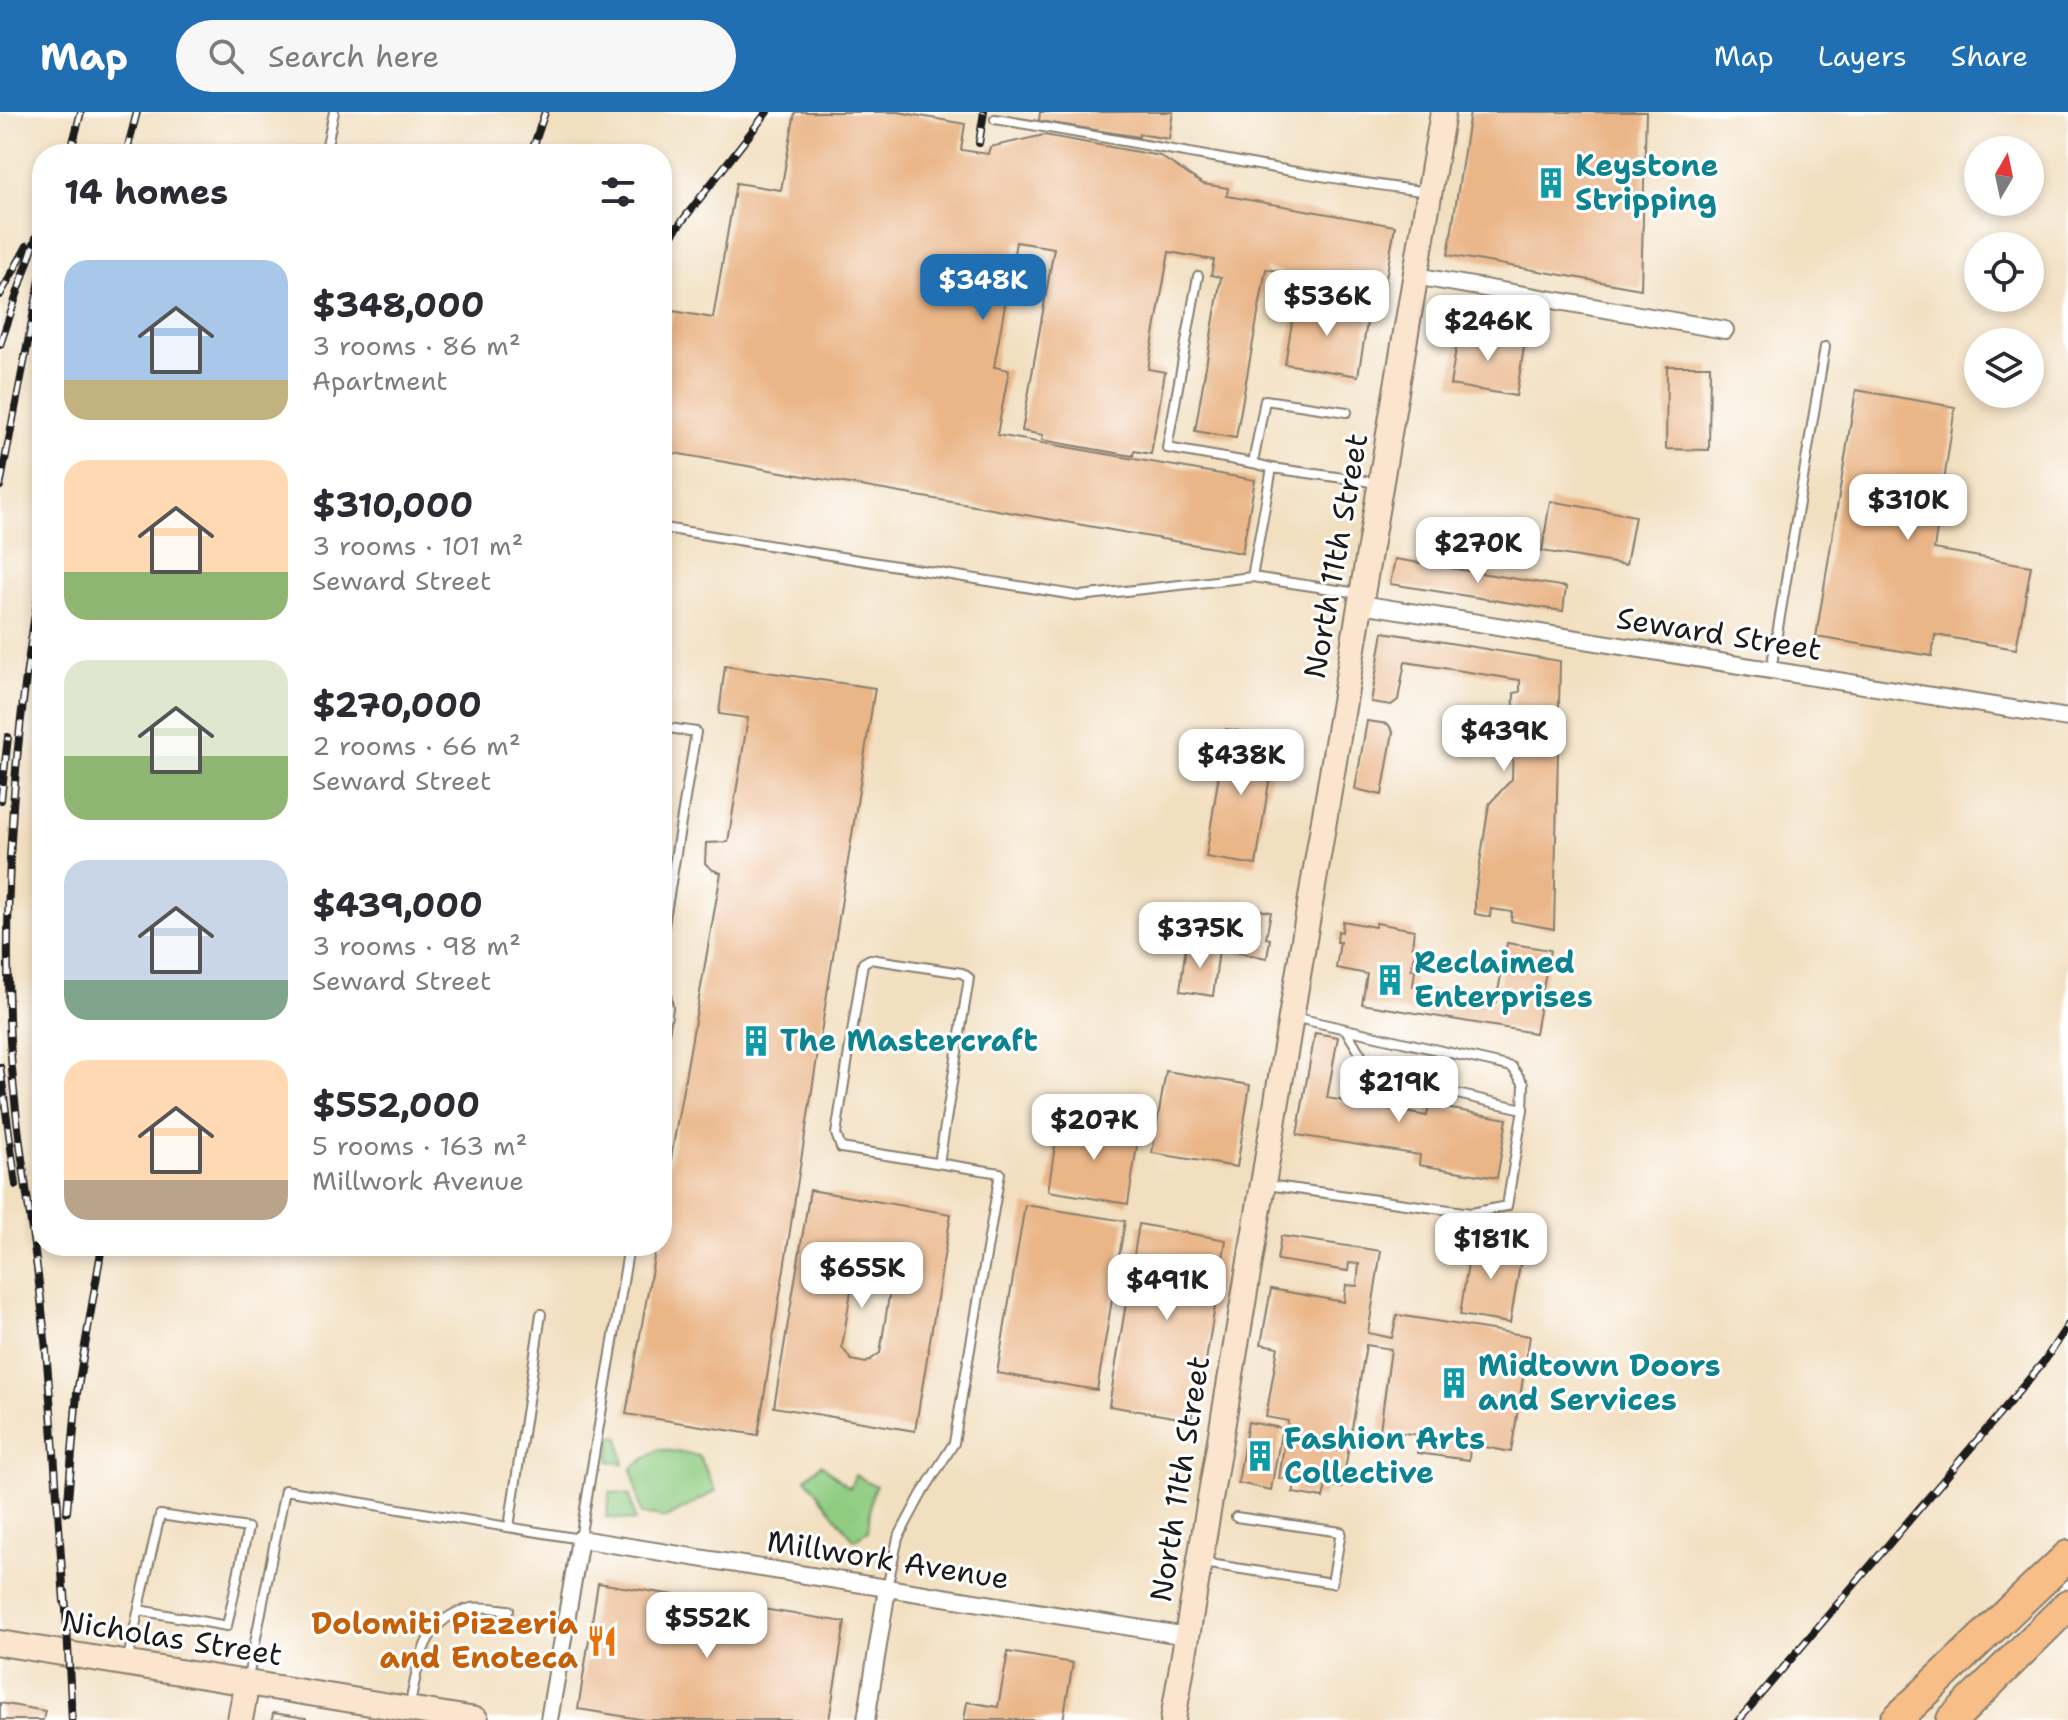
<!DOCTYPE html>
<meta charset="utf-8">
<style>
:root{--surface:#fff;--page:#f7f7f7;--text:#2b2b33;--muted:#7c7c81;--accent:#1f6fb2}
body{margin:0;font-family:"Shantell Sans",sans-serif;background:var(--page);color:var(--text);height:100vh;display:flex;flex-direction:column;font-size:30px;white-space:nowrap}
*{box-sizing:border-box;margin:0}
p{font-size:26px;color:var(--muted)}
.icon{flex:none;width:44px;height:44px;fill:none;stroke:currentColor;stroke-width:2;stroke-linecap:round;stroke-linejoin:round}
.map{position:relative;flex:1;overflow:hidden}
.drawer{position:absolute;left:32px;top:32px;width:640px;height:1112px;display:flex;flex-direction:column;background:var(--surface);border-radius:32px;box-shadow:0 4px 12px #0003}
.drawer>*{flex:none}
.needle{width:52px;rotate:9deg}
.fabs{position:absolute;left:1964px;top:24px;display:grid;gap:16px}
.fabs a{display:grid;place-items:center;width:80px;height:80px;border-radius:50%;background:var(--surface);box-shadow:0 4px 12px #0003;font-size:40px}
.price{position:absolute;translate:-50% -68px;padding:0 18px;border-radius:16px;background:#fff;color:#222;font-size:26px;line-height:52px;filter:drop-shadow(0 2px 4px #0008)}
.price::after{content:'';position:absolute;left:50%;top:48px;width:24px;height:18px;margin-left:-12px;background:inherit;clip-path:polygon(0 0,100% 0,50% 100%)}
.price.active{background:var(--accent);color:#fff}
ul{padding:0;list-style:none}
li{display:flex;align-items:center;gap:24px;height:200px;padding:0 32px}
li span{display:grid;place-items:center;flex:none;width:224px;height:160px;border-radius:24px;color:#555}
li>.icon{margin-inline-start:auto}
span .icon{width:96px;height:96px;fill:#fffc;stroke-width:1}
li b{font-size:34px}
h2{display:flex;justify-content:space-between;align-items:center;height:96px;padding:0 32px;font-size:34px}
header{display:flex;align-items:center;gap:48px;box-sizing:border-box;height:112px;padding:0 40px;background:var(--accent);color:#fff}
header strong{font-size:38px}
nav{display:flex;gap:44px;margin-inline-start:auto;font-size:28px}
.search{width:560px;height:72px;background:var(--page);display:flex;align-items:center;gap:20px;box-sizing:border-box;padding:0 28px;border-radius:44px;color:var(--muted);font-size:30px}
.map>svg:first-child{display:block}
.green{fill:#8fcc81;stroke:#56744e;stroke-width:2}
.building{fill:#eab688;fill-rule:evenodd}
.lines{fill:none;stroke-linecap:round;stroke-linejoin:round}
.lane-casing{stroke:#877e6e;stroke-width:12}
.street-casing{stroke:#877e6e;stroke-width:20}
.secondary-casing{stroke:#877e6e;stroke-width:28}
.highway-casing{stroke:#877e6e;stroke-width:34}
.lane{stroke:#fff;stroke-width:8}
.street{stroke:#fff;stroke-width:16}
.secondary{stroke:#fce5cf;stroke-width:24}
.highway{stroke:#f7be88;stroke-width:30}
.rail-casing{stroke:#1c1c1c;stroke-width:8}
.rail{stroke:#fff;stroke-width:5;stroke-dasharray:15;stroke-linecap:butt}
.labels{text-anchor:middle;stroke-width:6;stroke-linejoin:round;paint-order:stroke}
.culture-label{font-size:30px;font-weight:bold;fill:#0d838f;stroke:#fff;text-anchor:start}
.street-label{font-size:30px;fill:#1c1c1c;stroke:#fff}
.food-label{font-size:30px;font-weight:bold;fill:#c56008;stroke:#fff;text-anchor:end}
</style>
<header>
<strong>Map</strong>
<div class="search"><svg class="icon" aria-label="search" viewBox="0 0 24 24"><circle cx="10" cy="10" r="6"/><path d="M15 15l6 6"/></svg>Search here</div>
<nav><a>Map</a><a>Layers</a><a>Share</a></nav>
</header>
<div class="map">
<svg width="2068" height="1608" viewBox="0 0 2068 1608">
<rect width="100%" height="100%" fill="#fff"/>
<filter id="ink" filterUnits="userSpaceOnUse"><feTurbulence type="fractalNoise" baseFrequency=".0125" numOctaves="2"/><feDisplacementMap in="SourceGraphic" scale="16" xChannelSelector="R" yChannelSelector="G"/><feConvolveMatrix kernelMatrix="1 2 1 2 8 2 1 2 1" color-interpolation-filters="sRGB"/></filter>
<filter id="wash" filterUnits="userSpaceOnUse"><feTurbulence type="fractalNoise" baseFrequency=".006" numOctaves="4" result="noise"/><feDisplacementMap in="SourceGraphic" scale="32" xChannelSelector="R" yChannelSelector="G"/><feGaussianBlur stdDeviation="1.8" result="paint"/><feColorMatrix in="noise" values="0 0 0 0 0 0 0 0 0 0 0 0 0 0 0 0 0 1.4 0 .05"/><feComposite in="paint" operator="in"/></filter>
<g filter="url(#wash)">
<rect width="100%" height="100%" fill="#f2dfc0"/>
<g class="green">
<path d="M612 1324 619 1325 624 1352 609 1349Z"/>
<path d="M659 1337 699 1344 716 1379 667 1406 641 1402 632 1356Z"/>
<path d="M821 1352 850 1376 855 1363 876 1374 872 1381 868 1419 854 1428 806 1366Z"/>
<path d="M610 1380 630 1383 635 1409 606 1405Z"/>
</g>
<g id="blocks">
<g class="building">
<path d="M795 0H898L965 12 961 38 988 42 990 35 1044 23 1160 44 1203 72 1228 76 1227 84 1395 114 1384 178 1266 157 1236 326 1195 319 1221 165 1211 163 1214 148 1169 140 1148 257 1165 260 1151 342 1134 339 1133 344 1042 328 1043 323 1022 319 1054 136 1016 130 994 255 1009 258 997 323 1255 368 1242 441 662 339V262L673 199 713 206 736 71 781 78Z"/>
<path d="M1040 0H1173L1169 27 1139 22V25L1039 9Z"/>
<path d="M1470 0H1646L1641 177 1448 143Z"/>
<path d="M1296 187 1369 199 1358 264 1285 252Z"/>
<path d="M1459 219 1525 229 1516 284 1450 273Z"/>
<path d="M1667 254H1710L1709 338 1666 337Z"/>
<path d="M1856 278 1955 295 1934 437 2031 454 2016 537 1935 523 1932 544 1816 525Z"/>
<path d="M1550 389 1635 404 1626 453 1542 439Z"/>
<path d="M1395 447 1566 475 1563 499 1390 472Z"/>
<path d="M1383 520 1560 549 1554 817 1511 809 1512 800 1491 797 1490 805 1475 802V783L1489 692 1512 667 1514 581 1520 580V568L1405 550 1398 588 1391 593 1371 590Z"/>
<path d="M725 554 875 576 758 1323 626 1302 656 1134H662V1097L721 761 711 757 705 751 706 731 728 730 748 606 719 602Z"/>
<path d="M1367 609 1388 612 1393 620 1382 683 1355 677Z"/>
<path d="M1226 617 1276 625 1256 753 1206 745Z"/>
<path d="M1253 797 1271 800 1266 826 1270 827 1267 846 1239 841 1241 825 1248 826Z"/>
<path d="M1343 809 1375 815 1376 811 1414 818 1412 835H1416L1411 858H1415L1413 874 1496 890 1507 831 1550 838 1535 921 1362 892 1367 862 1336 856 1340 830H1337L1338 819 1342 820Z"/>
<path d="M1186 833 1219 838 1213 884 1180 879Z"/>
<path d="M1315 921 1338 925 1327 986 1427 1004 1429 993 1507 1007 1497 1066 1419 1053 1420 1043 1297 1023Z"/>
<path d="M1166 959 1250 973 1237 1055 1152 1041Z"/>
<path d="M1059 1008 1139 1021 1128 1092 1048 1079Z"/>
<path d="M810 1078 951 1102 915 1319 774 1295ZM870 1137 885 1140 894 1153 880 1241 866 1251 851 1248 842 1235 856 1147Z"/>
<path d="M1025 1093 1125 1109 1097 1278 997 1261Z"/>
<path d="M1139 1112 1226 1128 1202 1273 1197 1272 1191 1308 1109 1294Z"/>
<path d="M1281 1124 1381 1139 1368 1221 1392 1226 1397 1203 1530 1224 1511 1340 1470 1332 1469 1348 1417 1341 1420 1323 1380 1318 1391 1237 1366 1233 1342 1376 1326 1373 1323 1386 1293 1381 1296 1369 1279 1366 1288 1309 1266 1305 1278 1235 1261 1232 1271 1177 1344 1190 1346 1173 1357 1174 1359 1152 1349 1151 1348 1159 1277 1148Z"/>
<path d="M1472 1126 1523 1135 1510 1211 1460 1203Z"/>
<path d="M1248 1310 1282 1316 1271 1378 1238 1371Z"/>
<path d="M598 1471 845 1510 829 1608H646L578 1597Z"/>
<path d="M1008 1540 1073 1551 1063 1608H964L967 1590 998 1595Z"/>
<path d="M0 1591 45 1599 43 1608H0Z"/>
<path d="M273 1601 306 1606V1608H272Z"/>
</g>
</g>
</g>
<g filter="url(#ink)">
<use href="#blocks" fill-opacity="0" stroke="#877e6e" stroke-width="2"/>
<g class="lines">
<defs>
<g id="lane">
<path d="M995 7C1140 30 1283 61 1429 80"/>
<path d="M325 42 334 0"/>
<path d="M1198 164 1167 336 1253 351"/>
<path d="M1272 356 1253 351 1265 288 1347 300"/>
<path d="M664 416 1080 484 1252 465"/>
<path d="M1358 481 1252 465 1272 356 1379 371"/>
<path d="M1771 558 1825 235"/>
<path d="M662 615 696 620 662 825"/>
<path d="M662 857 668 896 662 934"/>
<path d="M1346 918 1373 963 1523 997"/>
<path d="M1267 1073 1471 1101 1507 1094 1523 997 1524 972 1512 955 1293 905"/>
<path d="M509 1415 541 1202"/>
<path d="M1203 1451 1332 1471 1341 1420 1236 1405"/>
<path d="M887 1476 898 1426 921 1383 954 1331 1000 1061 841 1036 836 1022 863 851 870 847 962 861 969 866 939 1051"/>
<path d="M128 1547C138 1499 149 1451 160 1403L248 1416 227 1514 139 1498"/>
<path d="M248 1566 285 1378 580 1427 629 1134"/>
<path d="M409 1596C419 1554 420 1507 471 1496 482 1494 497 1497 509 1498"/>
</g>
<g id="street">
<path d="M1415 164 1725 218"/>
<path d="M1361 492 2068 606"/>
<path d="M549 1608 580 1427 1187 1524"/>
<path d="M866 1608 887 1477"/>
</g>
<g id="secondary">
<path d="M0 1531 476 1608"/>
<path d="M240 1608 247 1570"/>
<path d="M1173 1608 1443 0"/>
</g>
<g id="highway">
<path d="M1896 1608 2068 1444"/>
<path d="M1952 1608 2068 1493"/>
</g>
</defs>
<use href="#lane" class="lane-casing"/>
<use href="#street" class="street-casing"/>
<use href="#secondary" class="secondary-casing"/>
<use href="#highway" class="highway-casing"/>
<use href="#lane" class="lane"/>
<use href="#street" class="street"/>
<use href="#secondary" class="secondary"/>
<use href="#highway" class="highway"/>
<defs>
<g id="rail">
<path d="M979 31 984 0"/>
<path d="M70 42 81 0"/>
<path d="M126 42 137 0"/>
<path d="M531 42 545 0"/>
<path d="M662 135 767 0"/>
<path d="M0 183 27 134"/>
<path d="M0 233 42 108"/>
<path d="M0 374 42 158"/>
<path d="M42 461C16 608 4 757 9 906 12 1000 30 1094 41 1188 52 1288 57 1389 64 1489"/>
<path d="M1 688 8 625"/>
<path d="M0 955 16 1073"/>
<path d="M67 1400 77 1281 102 1134"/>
<path d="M65 1480 72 1608"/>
<path d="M1739 1608 2009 1291 2045 1248 2068 1213"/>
</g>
</defs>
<use href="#rail" class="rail-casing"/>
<use href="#rail" class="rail"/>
</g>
</g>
<defs>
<symbol id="building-bare" viewBox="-9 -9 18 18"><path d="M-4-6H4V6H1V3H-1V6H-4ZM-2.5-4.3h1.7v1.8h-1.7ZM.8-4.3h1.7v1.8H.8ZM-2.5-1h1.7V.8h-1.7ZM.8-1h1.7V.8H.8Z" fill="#0f9aa8" stroke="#fff" stroke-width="2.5" paint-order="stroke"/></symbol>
<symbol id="restaurant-bare" viewBox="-9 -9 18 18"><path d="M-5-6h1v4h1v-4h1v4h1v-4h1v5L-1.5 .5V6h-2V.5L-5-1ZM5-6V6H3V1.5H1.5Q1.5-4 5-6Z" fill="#e8710a" stroke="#fff" stroke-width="2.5" paint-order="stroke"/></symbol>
</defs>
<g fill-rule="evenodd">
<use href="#building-bare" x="1529" y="49" width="44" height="44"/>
<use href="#building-bare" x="1368" y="846" width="44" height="44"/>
<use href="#building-bare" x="734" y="907" width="44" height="44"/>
<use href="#building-bare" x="1432" y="1249" width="44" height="44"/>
<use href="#building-bare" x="1238" y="1322" width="44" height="44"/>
<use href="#restaurant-bare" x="580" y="1507" width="44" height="44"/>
</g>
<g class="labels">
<g class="culture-label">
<text x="1575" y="64">Keystone<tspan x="1575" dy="34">Stripping</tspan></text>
<text x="1414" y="861">Reclaimed<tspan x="1414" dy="34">Enterprises</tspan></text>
<text x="780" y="939">The Mastercraft</text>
<text x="1478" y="1264">Midtown Doors<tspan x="1478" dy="34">and Services</tspan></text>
<text x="1284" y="1337">Fashion Arts<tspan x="1284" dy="34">Collective</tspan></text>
</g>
<g class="street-label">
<text transform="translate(1336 444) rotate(-80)" y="10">North 11th Street</text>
<text transform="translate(1719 522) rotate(9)" y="10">Seward Street</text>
<text transform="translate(1180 1367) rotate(-81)" y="10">North 11th Street</text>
<text transform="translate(888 1448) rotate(9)" y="10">Millwork Avenue</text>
<text transform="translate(172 1526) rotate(9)" y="10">Nicholas Street</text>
</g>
<g class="food-label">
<text x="578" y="1522">Dolomiti Pizzeria<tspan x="578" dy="34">and Enoteca</tspan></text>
</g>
</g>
</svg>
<div class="fabs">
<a><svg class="needle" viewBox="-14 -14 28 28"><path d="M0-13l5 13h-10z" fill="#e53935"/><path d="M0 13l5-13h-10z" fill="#7c7c81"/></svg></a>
<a><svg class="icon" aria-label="locate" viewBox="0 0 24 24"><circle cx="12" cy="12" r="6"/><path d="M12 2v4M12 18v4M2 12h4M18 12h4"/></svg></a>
<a><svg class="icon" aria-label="layers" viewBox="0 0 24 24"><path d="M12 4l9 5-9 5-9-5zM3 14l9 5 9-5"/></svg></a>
</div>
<b class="price active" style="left:983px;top:210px">$348K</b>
<b class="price" style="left:1327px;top:226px">$536K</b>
<b class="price" style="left:1488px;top:251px">$246K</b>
<b class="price" style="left:1908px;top:430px">$310K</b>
<b class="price" style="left:1478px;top:473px">$270K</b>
<b class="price" style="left:1504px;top:661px">$439K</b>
<b class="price" style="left:1241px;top:685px">$438K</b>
<b class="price" style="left:1200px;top:858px">$375K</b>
<b class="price" style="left:1399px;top:1012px">$219K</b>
<b class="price" style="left:1094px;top:1050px">$207K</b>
<b class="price" style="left:1491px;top:1169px">$181K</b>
<b class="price" style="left:862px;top:1198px">$655K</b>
<b class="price" style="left:1167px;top:1210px">$491K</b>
<b class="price" style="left:707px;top:1548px">$552K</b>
<section class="drawer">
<h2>14 homes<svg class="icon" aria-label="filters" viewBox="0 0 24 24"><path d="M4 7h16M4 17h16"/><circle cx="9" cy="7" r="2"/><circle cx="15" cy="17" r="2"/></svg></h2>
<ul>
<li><span style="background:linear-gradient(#a9c7e8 75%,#c2b280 0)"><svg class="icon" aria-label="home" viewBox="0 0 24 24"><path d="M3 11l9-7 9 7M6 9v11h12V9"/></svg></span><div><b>$348,000</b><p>3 rooms · 86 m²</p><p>Apartment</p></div></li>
<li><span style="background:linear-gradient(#ffd9b3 70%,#8fb573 0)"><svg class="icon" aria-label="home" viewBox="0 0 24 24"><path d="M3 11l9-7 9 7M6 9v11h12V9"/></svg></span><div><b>$310,000</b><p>3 rooms · 101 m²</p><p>Seward Street</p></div></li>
<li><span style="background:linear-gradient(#dfe7d0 60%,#8fb573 0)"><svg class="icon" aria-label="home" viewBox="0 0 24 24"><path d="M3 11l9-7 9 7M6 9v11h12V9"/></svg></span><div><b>$270,000</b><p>2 rooms · 66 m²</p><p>Seward Street</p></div></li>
<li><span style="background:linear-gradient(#c9d6e8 75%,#7fa58c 0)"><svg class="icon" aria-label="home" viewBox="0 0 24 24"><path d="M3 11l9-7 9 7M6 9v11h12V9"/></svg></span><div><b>$439,000</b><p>3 rooms · 98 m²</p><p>Seward Street</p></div></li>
<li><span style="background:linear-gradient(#ffd9b3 75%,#b9a48a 0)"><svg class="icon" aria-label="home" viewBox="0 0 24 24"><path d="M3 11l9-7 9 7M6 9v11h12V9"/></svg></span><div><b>$552,000</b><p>5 rooms · 163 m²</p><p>Millwork Avenue</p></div></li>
</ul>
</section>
</div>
